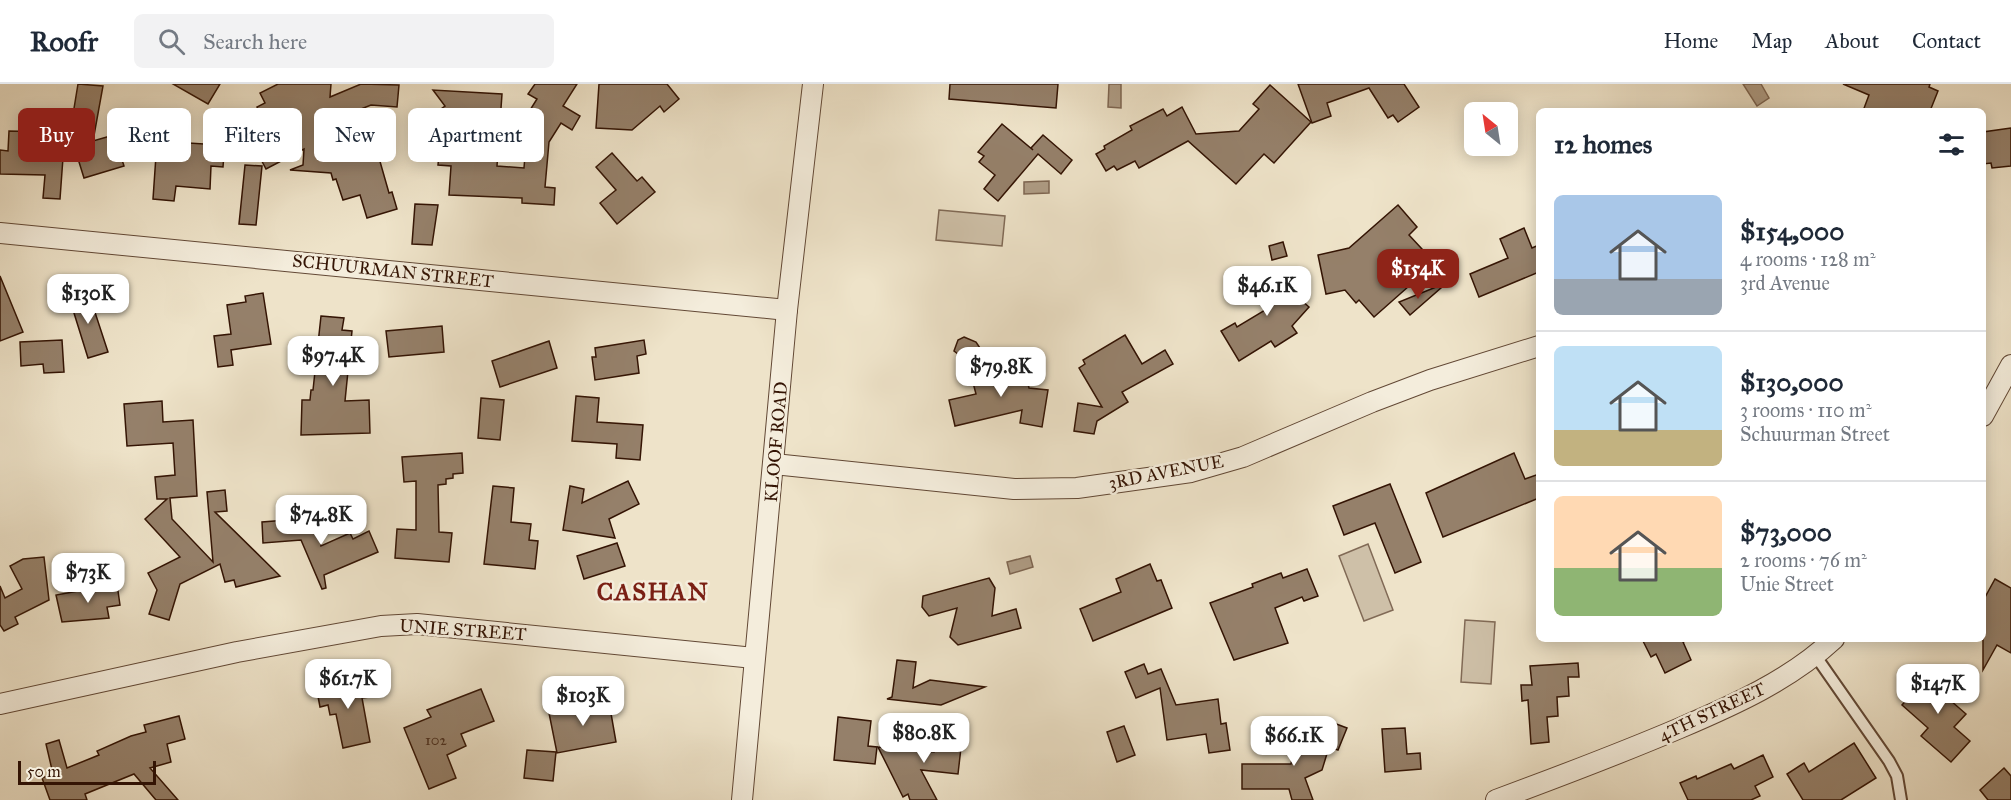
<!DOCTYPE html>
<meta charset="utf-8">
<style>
:root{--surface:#fff;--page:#f2f2f3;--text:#1f2937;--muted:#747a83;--line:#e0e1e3;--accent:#8f2418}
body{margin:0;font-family:"IM FELL Great Primer",serif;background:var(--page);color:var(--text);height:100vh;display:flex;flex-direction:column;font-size:22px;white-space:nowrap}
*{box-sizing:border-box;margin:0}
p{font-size:20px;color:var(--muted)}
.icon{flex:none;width:33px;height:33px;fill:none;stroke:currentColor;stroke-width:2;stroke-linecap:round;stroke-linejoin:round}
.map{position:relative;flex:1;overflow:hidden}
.sheet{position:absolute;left:1536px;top:24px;width:450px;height:534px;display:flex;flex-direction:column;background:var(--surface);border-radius:9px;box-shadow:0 3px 15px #0003}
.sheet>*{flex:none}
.top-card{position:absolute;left:18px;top:24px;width:570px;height:54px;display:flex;gap:12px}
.needle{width:39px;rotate:330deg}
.tools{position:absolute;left:1464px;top:18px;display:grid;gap:12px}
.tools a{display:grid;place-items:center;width:54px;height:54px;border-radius:9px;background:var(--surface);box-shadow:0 3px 15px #0003;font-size:30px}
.scale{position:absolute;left:18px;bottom:15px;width:138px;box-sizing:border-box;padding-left:6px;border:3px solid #341404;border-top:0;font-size:16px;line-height:21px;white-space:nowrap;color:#341404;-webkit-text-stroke:4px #f4eddc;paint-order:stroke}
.price{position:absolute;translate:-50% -51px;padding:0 14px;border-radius:12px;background:#fff;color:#222;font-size:20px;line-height:39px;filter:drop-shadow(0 2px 3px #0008)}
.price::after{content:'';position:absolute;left:50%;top:36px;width:18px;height:14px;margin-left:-9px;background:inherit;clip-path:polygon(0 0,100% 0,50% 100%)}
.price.selected{background:var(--accent);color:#fff}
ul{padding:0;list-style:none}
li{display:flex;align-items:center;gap:18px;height:150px;padding:0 18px}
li+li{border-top:2px solid var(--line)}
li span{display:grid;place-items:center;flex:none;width:168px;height:120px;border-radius:9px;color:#555}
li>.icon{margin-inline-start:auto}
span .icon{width:72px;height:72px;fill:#fffc;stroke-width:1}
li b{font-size:26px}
h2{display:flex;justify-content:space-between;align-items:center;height:72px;padding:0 18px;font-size:26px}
.tag{padding:0 21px;border-radius:9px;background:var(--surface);box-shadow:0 3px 15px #0003;font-size:21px;line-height:54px}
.tag.selected{background:var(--accent);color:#fff}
header{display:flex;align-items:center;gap:36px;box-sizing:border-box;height:84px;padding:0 30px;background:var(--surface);border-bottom:2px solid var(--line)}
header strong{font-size:28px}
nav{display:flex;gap:33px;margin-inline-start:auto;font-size:21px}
.search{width:420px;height:54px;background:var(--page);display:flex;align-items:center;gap:15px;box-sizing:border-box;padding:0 21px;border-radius:9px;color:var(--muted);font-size:22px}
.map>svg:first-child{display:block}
.green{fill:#cec0a8;stroke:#816a56;stroke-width:1.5}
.water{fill:#af9d86;stroke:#7e6652;stroke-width:1.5}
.building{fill:#95806a;stroke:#341404;stroke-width:1.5}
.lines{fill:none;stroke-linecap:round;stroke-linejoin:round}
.service-casing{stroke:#624835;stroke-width:14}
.minor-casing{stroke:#624835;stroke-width:22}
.service{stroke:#f4eddc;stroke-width:10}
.minor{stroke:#f4eddc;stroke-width:20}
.labels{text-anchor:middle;stroke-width:5;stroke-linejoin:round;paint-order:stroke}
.number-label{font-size:15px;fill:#4c2f1e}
.street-label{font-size:18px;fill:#341404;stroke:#f4eddc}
.district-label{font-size:24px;font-weight:bold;letter-spacing:1.5px;fill:#7a1f14;stroke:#f4eddc}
</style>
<header>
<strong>Roofr</strong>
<div class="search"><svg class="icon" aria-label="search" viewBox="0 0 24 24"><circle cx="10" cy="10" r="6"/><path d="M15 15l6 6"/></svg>Search here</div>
<nav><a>Home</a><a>Map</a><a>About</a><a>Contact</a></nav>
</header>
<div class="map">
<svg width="2011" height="716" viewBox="0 0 2011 716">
<rect width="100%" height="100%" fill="#eee3c9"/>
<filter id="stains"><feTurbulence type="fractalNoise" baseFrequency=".00333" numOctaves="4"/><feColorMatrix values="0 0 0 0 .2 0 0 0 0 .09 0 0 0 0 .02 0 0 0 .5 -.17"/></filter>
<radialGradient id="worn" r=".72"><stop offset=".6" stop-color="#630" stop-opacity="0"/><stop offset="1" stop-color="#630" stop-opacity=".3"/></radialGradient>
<g class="green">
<path d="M939 126 1005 132 1002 162 936 156Z"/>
<path d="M1368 460 1393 526 1364 537 1339 472Z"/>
<path d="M1465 536 1495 538 1491 600 1461 598Z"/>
</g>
<g class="water">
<path d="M1109 0H1121V24L1108 23Z"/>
<path d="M1743 0H1761L1769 14 1757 22Z"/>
<path d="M1049 97V109L1024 110V98Z"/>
<path d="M1030 472 1033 483 1010 490 1007 478Z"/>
</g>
<g class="building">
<path d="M78 0 103 2 93 57 114 51 124 82 84 94 70 49Z"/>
<path d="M173 0H220L208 20Z"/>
<path d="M278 0H331L330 13 361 0 399 1 397 23 371 21 328 38 325 75 375 60 389 109 392 108 397 125 367 134 360 111 343 116 336 95 333 96 331 89 290 86 303 81 304 65 266 85 254 62 272 52 257 23 265 19 260 9Z"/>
<path d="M535 0H577L563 22 580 32 572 46 561 39 549 58 545 103 555 104 554 121 522 119V114L449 111 451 82 438 81 441 46 431 32 445 22 433 6 502 10 497 82 524 84 527 47 520 42 537 15 528 10Z"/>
<path d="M599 0H667L679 15 664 28 660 22 632 46 596 44Z"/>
<path d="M950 0H1058L1056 24 949 15Z"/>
<path d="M1298 0H1404L1419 23 1398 38 1393 31 1388 34 1369 4 1327 19 1331 32 1312 39Z"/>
<path d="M1843 0H1930L1929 3 1938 7 1930 27H1863L1869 11Z"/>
<path d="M1270 1 1311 38 1274 79 1264 70 1236 100 1188 57 1139 84 1135 77 1117 86 1114 82 1106 87 1096 70 1105 65 1104 62 1132 46 1130 42 1163 25 1167 32 1182 23 1196 50 1239 47 1259 25 1253 20Z"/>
<path d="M1002 40 1033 66 1031 64 1043 51 1072 76 1061 90 1038 70 998 117 984 105 995 91 979 78 984 72 978 68Z"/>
<path d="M49 44 65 46 60 115 43 114 45 91 0 90V66L8 67 9 47 49 48Z"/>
<path d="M2011 44V82L1992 84 1991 79 1983 80V48Z"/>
<path d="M204 56 225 57 223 83 211 82 210 105 176 102 174 117 153 115 157 57 204 60Z"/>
<path d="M612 69 637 97 642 93 655 108 617 140 600 119 616 106 596 83Z"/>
<path d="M245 81 262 82 256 141 239 140Z"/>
<path d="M415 120 438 121 432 161 412 160Z"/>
<path d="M1398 121 1417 143 1409 151 1435 179 1374 233 1359 216 1356 219 1345 206 1326 210 1318 171 1349 164Z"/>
<path d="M1524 144 1532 164 1539 161V188L1479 213 1470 190 1508 174 1500 155Z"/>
<path d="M1283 158 1287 172 1272 176 1269 162Z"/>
<path d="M1265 184 1309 223 1292 242 1297 249 1275 263 1271 257 1239 277 1221 247 1235 239 1237 243 1267 225 1246 206Z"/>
<path d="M0 192 23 248 0 257Z"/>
<path d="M1441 201 1442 203 1410 231 1399 218Z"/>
<path d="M88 207 108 268 88 274 69 213Z"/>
<path d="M263 209 271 260 231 266 233 281 218 283 214 252 231 250 227 221 246 218 245 212Z"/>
<path d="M321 232 344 234 342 246 352 247 345 317 369 316 370 349 301 351 302 316H310L311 306H313Z"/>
<path d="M442 242 444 268 389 273 386 247Z"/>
<path d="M1125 251 1142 280 1165 266 1173 280 1122 308 1128 318 1097 337 1094 350 1074 347 1078 319 1102 323 1079 284 1085 280 1083 276Z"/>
<path d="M964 253 976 258 980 264 982 288 954 267 958 256Z"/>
<path d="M62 256 64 288 44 289 43 280 21 282 20 258Z"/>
<path d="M644 256 646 270 637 272 639 289 595 296 592 273H596L595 264Z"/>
<path d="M549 257 557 284 500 303 492 277Z"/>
<path d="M1023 278 1029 304 1048 306 1042 343 1020 339 1022 326 955 342 949 316 976 310 971 291Z"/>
<path d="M576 312 599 314 597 338 643 341 640 376 616 374 617 360 572 357Z"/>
<path d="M481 314 504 316 500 356 478 354Z"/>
<path d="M162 317 163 338 193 336 197 412 170 414 172 435 213 478 207 408 225 406 227 427 215 428 280 492 236 503 234 496 225 498 220 480 180 500 169 536 149 530 157 506 148 489 180 473 145 435 167 415H157L155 393 175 391 173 359 127 362 124 320Z"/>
<path d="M462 369 463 389 453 390V394L446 395V400L438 401 439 448 452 449 449 478 395 474 397 445 416 446V397L404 398 402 373Z"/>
<path d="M1514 369 1525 395 1539 390V414L1443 453 1426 409Z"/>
<path d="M628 397 639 420 609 435 615 454 563 446 570 402 584 405 582 419Z"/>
<path d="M1390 400 1421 478 1395 489 1375 439 1344 451 1333 422Z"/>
<path d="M493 402 514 404 511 438 531 440 529 456 538 457 535 485 484 480Z"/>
<path d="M287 436V440L318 436 321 462 350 449 353 455 369 447 378 468 324 491 326 504 322 505 301 456 263 459 262 438Z"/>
<path d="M617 459 625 482 584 495 577 472Z"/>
<path d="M44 473 49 516 15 533 18 540 4 547 0 541V502L5 514 22 505 10 482 23 475Z"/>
<path d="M1150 480 1157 497 1161 496 1172 524 1093 557 1080 525 1121 508 1116 495Z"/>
<path d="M117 485 120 499 104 502 102 488Z"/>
<path d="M1307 485 1318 512 1304 517 1302 513 1275 524 1288 559 1234 576 1210 519 1253 503 1252 500 1281 489 1283 494Z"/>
<path d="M989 494 995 504 992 532 1016 525 1021 544 958 561 950 553 957 524 929 532 922 523 923 512Z"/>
<path d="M1995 495 2011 504V569L1997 561 1983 586V517Z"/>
<path d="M117 500 120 521 107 523 109 534 62 538 56 511Z"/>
<path d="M1642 555H1690L1683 558 1691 576 1665 589 1656 570 1651 573Z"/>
<path d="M897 576 916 578 913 604 930 596 985 603 941 621 887 615 892 613Z"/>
<path d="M1578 579 1579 593H1568L1569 612 1557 613 1558 632 1547 633 1549 658 1531 660 1528 616 1522 617 1521 601H1532L1530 582Z"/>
<path d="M1144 580 1148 590 1161 585 1176 621 1218 615 1221 640 1226 639 1230 666 1209 669 1206 650 1167 656 1160 604 1136 614 1125 588Z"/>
<path d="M1936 583 1953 598 1943 610 1966 630 1954 643 1970 657 1951 678 1921 652 1928 644 1902 621Z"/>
<path d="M357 592 359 599 366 598 369 613 362 614 370 658 343 664 336 630 330 631 328 621 320 623 317 607 342 602 340 595Z"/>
<path d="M481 605 494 637 461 650 466 662 447 671 456 694 429 705 404 644 431 633 427 626Z"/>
<path d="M593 615 594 621 609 618 616 658 557 669 549 629 578 624 577 618Z"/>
<path d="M179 632 185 655 167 660 171 678 150 684 178 716H156L134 690 85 710 87 716H50L42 694 53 690 46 660 59 656 67 684 99 671 97 667 131 652 146 648 144 641Z"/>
<path d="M838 633 871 637 868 662 877 663 875 680 834 676Z"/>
<path d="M1331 638 1347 644 1338 666 1329 663 1322 686 1305 694 1313 716H1292L1289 705H1242V680H1291L1294 662 1308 655 1323 657Z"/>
<path d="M1124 642 1135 671 1117 678 1107 648Z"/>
<path d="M936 644 963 646 958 690 921 686 937 716H910L908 710 903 713 878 663 934 668Z"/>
<path d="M1405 644 1407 670 1420 669 1421 685 1385 688 1382 645Z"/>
<path d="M1854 659 1876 694 1841 716H1803L1787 690 1804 679 1809 688Z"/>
<path d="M527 666 556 668 553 697 524 694Z"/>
<path d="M1763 671 1773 693 1755 702 1760 712 1751 716H1688L1680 699 1696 692 1697 695 1731 680 1734 685Z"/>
<path d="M2004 684 2011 692V716H1988L1980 706Z"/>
</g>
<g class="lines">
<defs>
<path id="service" d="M1815 571 1889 677 1897 692 1901 716"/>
<g id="minor">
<path d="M0 149 787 226"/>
<path d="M1983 332 2011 281"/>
<path d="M774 380 1014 405 1077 404 1191 388 1243 373 1372 318 1430 296 1539 262"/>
<path d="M0 620 237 568 381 542 417 540 754 574"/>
<path d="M742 716 787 226 813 0"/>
<path d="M1496 716C1558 693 1619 670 1680 644 1734 621 1790 596 1834 555"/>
</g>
</defs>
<use href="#service" class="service-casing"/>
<use href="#minor" class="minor-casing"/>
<use href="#service" class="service"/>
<use href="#minor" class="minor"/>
</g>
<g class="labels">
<g class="number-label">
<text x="436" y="661">102</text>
</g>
<g class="street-label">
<text transform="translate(393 187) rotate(6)" y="6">SCHUURMAN STREET</text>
<text transform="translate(776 358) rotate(-85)" y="6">KLOOF ROAD</text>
<text transform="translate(1166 388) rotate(-11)" y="6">3RD AVENUE</text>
<text transform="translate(463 546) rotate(4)" y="6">UNIE STREET</text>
<text transform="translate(1712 628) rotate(-25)" y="6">4TH STREET</text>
</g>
<g class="district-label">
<text x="653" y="516">CASHAN</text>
</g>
</g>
<rect width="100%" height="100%" filter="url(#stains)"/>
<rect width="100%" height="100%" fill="url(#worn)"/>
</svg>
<div class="tools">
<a><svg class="needle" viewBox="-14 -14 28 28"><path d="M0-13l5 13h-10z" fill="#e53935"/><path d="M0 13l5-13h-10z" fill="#747a83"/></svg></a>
</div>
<div class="scale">50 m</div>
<b class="price selected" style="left:1418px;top:216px">$154K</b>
<b class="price" style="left:1267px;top:233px">$46.1K</b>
<b class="price" style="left:88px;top:241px">$130K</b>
<b class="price" style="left:333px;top:303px">$97.4K</b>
<b class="price" style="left:1001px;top:314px">$79.8K</b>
<b class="price" style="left:321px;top:462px">$74.8K</b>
<b class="price" style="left:88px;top:520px">$73K</b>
<b class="price" style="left:348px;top:626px">$61.7K</b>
<b class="price" style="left:1938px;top:631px">$147K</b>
<b class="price" style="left:583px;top:643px">$103K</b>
<b class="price" style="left:924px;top:680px">$80.8K</b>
<b class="price" style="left:1294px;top:683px">$66.1K</b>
<div class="top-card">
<a class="tag selected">Buy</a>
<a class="tag">Rent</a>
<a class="tag">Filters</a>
<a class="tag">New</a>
<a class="tag">Apartment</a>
</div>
<section class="sheet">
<h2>12 homes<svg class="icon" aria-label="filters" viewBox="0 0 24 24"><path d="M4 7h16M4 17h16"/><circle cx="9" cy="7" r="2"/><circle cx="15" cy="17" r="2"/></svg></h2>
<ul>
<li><span style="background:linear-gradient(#a9c7e8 70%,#9aa5b1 0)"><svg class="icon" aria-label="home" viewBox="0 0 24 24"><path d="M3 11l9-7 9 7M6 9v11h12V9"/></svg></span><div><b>$154,000</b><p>4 rooms · 128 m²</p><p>3rd Avenue</p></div></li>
<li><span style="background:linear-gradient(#bfe0f5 70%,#c2b280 0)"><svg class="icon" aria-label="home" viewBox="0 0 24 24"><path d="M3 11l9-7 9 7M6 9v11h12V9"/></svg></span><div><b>$130,000</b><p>3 rooms · 110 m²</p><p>Schuurman Street</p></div></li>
<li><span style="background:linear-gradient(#ffd9b3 60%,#8fb573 0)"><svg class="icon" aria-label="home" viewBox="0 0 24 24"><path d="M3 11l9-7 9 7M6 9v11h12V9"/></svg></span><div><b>$73,000</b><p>2 rooms · 76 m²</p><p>Unie Street</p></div></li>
</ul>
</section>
</div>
